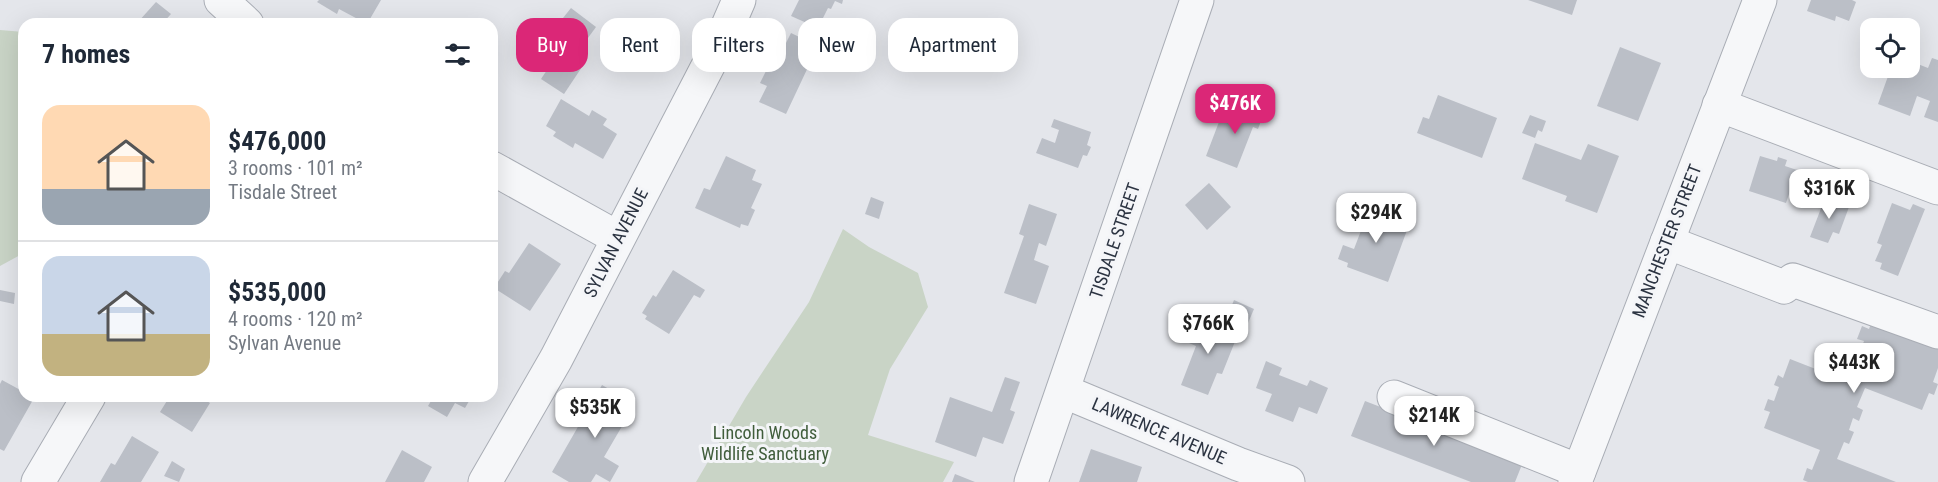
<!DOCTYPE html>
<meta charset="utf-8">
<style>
:root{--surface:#fff;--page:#f2f2f3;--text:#1f2937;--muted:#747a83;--line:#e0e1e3;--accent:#db2777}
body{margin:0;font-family:"Roboto Condensed",sans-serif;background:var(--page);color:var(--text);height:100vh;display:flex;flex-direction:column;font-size:22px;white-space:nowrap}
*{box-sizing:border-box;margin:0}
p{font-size:20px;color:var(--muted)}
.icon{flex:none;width:33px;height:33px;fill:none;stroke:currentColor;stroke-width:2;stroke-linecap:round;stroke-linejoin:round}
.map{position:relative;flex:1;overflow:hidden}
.sheet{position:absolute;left:18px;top:18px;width:480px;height:384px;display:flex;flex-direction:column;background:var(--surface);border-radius:18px;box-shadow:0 6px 24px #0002}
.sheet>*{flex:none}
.hud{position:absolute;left:516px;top:18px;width:570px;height:54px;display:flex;gap:12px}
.controls{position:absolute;left:1860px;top:18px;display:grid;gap:12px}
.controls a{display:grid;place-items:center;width:60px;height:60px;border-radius:12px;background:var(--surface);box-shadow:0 6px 24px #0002;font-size:30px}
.price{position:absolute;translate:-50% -51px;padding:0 14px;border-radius:12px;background:#fff;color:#222;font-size:20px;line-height:39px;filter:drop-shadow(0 2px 3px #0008)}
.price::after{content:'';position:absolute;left:50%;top:36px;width:18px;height:14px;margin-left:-9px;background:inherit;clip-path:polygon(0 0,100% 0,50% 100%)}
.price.on{background:var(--accent);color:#fff}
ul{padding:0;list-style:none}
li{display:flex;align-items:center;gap:18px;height:150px;padding:0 24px}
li+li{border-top:2px solid var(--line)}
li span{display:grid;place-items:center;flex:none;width:168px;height:120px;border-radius:18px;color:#555}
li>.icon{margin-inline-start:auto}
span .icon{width:72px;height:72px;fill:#fffc;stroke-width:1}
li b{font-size:26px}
h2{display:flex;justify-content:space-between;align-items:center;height:72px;padding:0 24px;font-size:26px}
.tag{padding:0 21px;border-radius:18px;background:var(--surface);box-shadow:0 6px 24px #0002;font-size:21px;line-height:54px}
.tag.on{background:var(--accent);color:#fff}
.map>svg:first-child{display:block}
.green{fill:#c9d4c6}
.building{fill:#bbbfc7}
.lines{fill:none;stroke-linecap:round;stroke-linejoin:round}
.minor-casing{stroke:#a9adb5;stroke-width:35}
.minor{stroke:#f6f7f9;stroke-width:33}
.labels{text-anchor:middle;stroke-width:6;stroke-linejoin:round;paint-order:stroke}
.street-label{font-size:18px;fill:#2c3442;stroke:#f4f5f8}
.park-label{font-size:18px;fill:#405d3b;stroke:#f4f5f8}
</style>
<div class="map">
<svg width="1938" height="482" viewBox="0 0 1938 482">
<rect width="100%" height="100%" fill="#e4e6eb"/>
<g class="green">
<path d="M0 30 24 32V250L22 254 0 266Z"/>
<path d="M843 229 869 247 918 273 928 307 890 369 868 435 954 462 943 482H696L746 397 809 302Z"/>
</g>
<g class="building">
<path d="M319 0H381L367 24 339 9 337 14 317 2Z"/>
<path d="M799 0H843L842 4 835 1 831 9 828 8 818 28 791 16Z"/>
<path d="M1528 0H1577L1572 15Z"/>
<path d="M1811 0H1852L1856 2 1849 21 1836 16 1835 21 1807 11Z"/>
<path d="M156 2 171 14 162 24H140L138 22Z"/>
<path d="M571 8 596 27 585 42 559 23Z"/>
<path d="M791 33 818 46 786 114 759 102 767 86 760 83 772 59 777 61Z"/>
<path d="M1620 47 1661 63 1638 121 1597 106Z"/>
<path d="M559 52 582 67 564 94 541 79Z"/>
<path d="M1932 58 1938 60V122L1924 117 1930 101 1917 96 1910 116 1878 104 1891 68H1910V61L1928 68Z"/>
<path d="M1438 95 1497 118 1482 158 1417 133 1423 117 1429 119Z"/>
<path d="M561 99 589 116 592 110 607 119 603 125 617 134 603 159 575 143 573 148 553 136 556 132 546 126Z"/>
<path d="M1243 101 1265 110 1258 129 1253 127 1237 168 1206 156 1222 114 1236 119Z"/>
<path d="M1530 115 1546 121 1542 132 1538 130 1535 138 1522 133Z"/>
<path d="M1054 119 1091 132 1087 145 1091 147 1087 156 1083 155 1078 168 1036 153 1042 138 1055 143 1059 130 1051 127Z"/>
<path d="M1535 143 1581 160 1588 144 1619 156 1597 213 1565 201 1567 196 1522 179Z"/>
<path d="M726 156 756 170 752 180 762 184 751 208 755 210 748 226 741 224 740 228 695 208 704 188 710 190Z"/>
<path d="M1760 156 1777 161 1778 157 1787 160 1785 166 1797 170 1786 203 1749 191Z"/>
<path d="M1209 183 1231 207 1207 230 1185 205Z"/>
<path d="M871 197 884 202 879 219 865 214Z"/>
<path d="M1825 198 1849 207 1839 234 1833 232 1828 243 1810 237Z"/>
<path d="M1892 203 1910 210 1913 204 1925 209 1898 276 1880 269 1882 263 1875 261 1882 245 1877 243Z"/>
<path d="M1029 204 1057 214 1046 246 1039 243 1034 260 1049 266 1036 304 1004 293 1024 236 1019 234Z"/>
<path d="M1369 207 1410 222 1388 282 1347 267 1348 263 1338 259 1343 245 1354 249 1362 228 1350 224 1356 210 1367 214Z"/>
<path d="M529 243 561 264 530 311 494 288 505 271 509 273Z"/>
<path d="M673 270 705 290 700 298 694 295 669 334 645 319 647 316 642 313 653 295 656 297Z"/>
<path d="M0 290 15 293 14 304 0 301Z"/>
<path d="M1234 300 1254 309 1248 323 1228 315Z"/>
<path d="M1876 310 1938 334V368L1933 382 1938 384 1934 395 1929 393 1922 410 1865 388 1857 407 1863 410 1859 421 1853 418 1849 430 1854 432 1849 444 1844 442 1837 459 1896 482H1808L1803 480 1807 468 1812 470 1820 450 1764 428 1770 412 1764 410 1768 399 1774 401 1779 387 1774 385 1778 375 1783 378 1790 359 1849 382 1856 365 1849 362 1854 350 1860 352 1864 341 1857 339 1862 326 1869 329Z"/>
<path d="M1198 318 1238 334 1222 374 1217 373 1208 395 1181 385 1196 346 1189 343Z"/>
<path d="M1266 361 1282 368 1279 375 1307 386 1310 380 1328 388 1317 414 1299 407 1293 422 1265 411 1272 394 1256 388Z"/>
<path d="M1005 377 1020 382 1010 410 1015 412 1003 444 983 437 976 457 935 442 950 397 992 412Z"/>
<path d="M2 380 24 392V396L34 398 4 451 0 449V384Z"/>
<path d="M602 385 635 404 604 457 619 466 610 482 596 474 591 482H569L552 472Z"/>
<path d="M170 396H199L210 403 192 432 160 412Z"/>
<path d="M434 396H472L465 408 455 403 447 417 428 406Z"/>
<path d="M1365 401 1523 462 1515 482H1471L1351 436Z"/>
<path d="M132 436 159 452 141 482H100L111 463 115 465Z"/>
<path d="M1091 449 1142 467 1137 482H1079Z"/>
<path d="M402 450 432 467 424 482H385Z"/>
<path d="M172 461 185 469 179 482 164 476Z"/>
<path d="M955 474 975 482H952Z"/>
</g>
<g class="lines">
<defs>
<g id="minor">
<path d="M221 0 247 24"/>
<path d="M1719 105 1938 188"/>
<path d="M492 168 618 238"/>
<path d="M1667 242 1784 287 1793 280 1938 332"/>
<path d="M1063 391 1238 464 1288 482"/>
<path d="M1394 397 1579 471"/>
<path d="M38 482 89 396"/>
<path d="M485 482 556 359 723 37 739 0"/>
<path d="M1031 482 1197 0"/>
<path d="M1575 482 1760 0"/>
</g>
</defs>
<use href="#minor" class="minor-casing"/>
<use href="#minor" class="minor"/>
</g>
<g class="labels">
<g class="street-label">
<text transform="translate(1115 241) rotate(-71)" y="6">TISDALE STREET</text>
<text transform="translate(1667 241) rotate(-69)" y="6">MANCHESTER STREET</text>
<text transform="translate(616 243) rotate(-63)" y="6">SYLVAN AVENUE</text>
<text transform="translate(1159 431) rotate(23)" y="6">LAWRENCE AVENUE</text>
</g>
<g class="park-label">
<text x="765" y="439">Lincoln Woods<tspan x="765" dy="21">Wildlife Sanctuary</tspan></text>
</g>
</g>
</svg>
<div class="controls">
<a><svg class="icon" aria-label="locate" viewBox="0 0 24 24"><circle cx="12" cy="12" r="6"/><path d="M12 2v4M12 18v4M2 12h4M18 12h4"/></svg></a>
</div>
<b class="price on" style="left:1235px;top:135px">$476K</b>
<b class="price" style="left:1829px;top:220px">$316K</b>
<b class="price" style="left:1376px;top:244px">$294K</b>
<b class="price" style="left:1208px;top:355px">$766K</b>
<b class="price" style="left:1854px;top:394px">$443K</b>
<b class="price" style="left:595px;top:439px">$535K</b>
<b class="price" style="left:1434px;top:447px">$214K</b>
<div class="hud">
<a class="tag on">Buy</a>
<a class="tag">Rent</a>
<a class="tag">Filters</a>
<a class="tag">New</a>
<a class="tag">Apartment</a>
</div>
<section class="sheet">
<h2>7 homes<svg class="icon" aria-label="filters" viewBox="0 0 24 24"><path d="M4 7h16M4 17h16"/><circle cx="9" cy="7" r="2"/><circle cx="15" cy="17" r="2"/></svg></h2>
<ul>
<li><span style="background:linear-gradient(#ffd9b3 70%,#9aa5b1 0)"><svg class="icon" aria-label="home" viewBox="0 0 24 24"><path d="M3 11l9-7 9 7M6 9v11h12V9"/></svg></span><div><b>$476,000</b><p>3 rooms · 101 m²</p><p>Tisdale Street</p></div></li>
<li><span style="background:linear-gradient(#c9d6e8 65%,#c2b280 0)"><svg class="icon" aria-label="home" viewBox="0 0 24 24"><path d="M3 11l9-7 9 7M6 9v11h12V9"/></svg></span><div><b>$535,000</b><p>4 rooms · 120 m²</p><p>Sylvan Avenue</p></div></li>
</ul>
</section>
</div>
